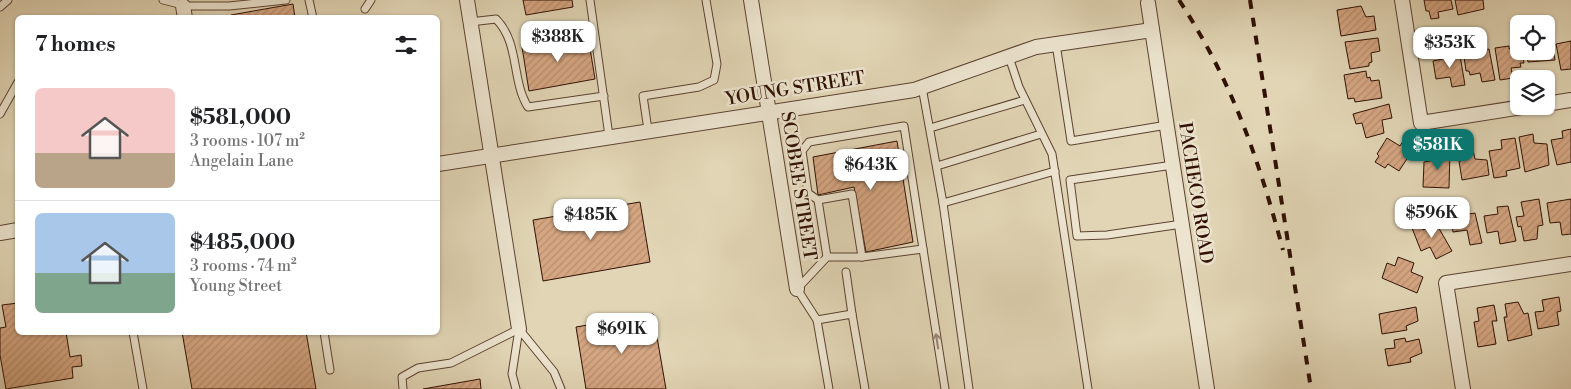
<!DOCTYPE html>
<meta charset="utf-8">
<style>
:root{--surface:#fff;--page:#f2f2f2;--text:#202124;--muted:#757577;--line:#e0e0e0;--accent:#0f766e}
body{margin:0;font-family:"Libre Bodoni",serif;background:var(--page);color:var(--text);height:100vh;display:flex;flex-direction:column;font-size:19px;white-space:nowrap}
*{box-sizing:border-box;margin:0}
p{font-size:16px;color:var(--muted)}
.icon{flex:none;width:28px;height:28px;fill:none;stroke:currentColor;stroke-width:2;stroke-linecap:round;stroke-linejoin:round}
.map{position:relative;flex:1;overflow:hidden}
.sheet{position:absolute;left:15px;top:15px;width:425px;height:320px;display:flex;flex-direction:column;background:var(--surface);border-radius:8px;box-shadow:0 1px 4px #0004}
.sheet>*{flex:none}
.controls{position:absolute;left:1510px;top:15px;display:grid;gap:10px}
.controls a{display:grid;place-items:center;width:45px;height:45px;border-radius:8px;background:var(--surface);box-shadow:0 1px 4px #0004;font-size:25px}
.price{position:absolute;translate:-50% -42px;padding:0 11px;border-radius:10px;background:#fff;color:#222;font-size:16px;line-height:32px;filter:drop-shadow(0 1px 2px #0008)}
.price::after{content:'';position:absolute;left:50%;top:30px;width:15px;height:11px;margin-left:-8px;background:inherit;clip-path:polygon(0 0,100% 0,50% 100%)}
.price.active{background:var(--accent);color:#fff}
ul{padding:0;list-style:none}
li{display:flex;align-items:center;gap:15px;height:125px;padding:0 20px}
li+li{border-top:1px solid var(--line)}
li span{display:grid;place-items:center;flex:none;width:140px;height:100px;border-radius:8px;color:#555}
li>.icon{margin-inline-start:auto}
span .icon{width:60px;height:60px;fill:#fffc;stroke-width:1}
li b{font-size:21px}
h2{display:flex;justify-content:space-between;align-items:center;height:60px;padding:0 20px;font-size:21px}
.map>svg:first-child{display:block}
.building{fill:url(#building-hatch);stroke:#301104}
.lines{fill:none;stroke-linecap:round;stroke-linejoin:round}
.lane-casing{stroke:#5c4230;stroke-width:9}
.street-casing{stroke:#5c4230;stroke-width:16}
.lane{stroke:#ece4cf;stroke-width:7}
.street{stroke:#ece4cf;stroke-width:14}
.rail{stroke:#301104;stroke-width:4;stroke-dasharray:9 9;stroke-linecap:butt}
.oneway{stroke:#978574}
.labels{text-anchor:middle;stroke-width:5;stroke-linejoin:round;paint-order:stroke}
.street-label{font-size:18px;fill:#301104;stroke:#ece4cf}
</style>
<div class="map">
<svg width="1571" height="389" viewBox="0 0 1571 389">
<defs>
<pattern id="building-hatch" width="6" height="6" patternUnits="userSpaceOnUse" patternTransform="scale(1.25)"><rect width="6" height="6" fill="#d5a682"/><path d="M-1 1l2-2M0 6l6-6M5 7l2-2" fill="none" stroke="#b78e6f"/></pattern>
</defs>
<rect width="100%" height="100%" fill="#e1d5b5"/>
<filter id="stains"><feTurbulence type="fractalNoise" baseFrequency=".004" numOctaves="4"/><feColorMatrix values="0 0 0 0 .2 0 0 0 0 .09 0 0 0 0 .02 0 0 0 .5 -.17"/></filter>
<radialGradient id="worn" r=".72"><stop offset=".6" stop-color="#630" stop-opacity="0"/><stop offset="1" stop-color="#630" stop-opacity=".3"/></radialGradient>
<g class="building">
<path d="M523 0H572L573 7 526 15Z"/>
<path d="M1424 0H1451L1453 9 1438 12 1439 18 1431 19 1429 11H1426Z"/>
<path d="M1455 0H1483L1484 9 1458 15Z"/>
<path d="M293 4 295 18H231V15Z"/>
<path d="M1361 6 1366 17 1374 16 1376 30 1341 36 1337 10Z"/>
<path d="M588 36 595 79 529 91 522 47Z"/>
<path d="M1378 38 1380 51 1371 53 1372 62 1369 63V66L1350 69 1345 42Z"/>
<path d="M1552 40 1555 60 1528 62 1526 51H1546V41Z"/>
<path d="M1571 41V69L1561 70 1556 44Z"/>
<path d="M1509 46V49L1519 47V51H1522L1524 63H1520L1521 67 1511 68 1513 78 1500 80 1495 48Z"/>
<path d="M1475 47 1476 51 1489 49 1495 80 1482 82 1480 73 1470 75 1469 71H1466L1463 49Z"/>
<path d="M1459 50 1465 85 1452 87 1450 77 1436 79 1433 61 1448 58 1447 52Z"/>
<path d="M1366 71 1367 78 1370 77 1371 81 1379 80 1382 98 1355 102 1354 98 1348 99 1344 75Z"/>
<path d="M1389 104 1392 118 1382 120 1384 133 1366 138 1362 123 1356 124 1353 114Z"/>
<path d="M1571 129V162L1557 165 1551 140 1563 138 1562 131Z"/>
<path d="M1533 134 1534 143 1547 144 1549 165 1525 172 1519 137Z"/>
<path d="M1387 138 1400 146 1405 138 1416 145 1399 171 1388 164 1385 168 1375 162 1379 156 1377 154Z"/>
<path d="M1515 138 1520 168 1506 171 1507 176 1494 178 1489 151 1502 149 1501 140Z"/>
<path d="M897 141 913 242 866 252 854 187 818 195 813 157Z"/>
<path d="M1473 150 1475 159 1487 160 1489 175 1462 180 1459 161H1461L1460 152Z"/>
<path d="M1435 151H1450L1449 188 1423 187 1424 162 1435 160Z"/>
<path d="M1539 199 1543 225 1538 226 1537 239 1524 241 1521 226 1518 227 1516 217 1524 216 1521 202Z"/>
<path d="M1571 199V234L1562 235 1560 222 1550 223 1547 203Z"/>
<path d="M640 202 650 262 543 281 533 220Z"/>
<path d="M1508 206 1516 241 1500 244 1498 231 1487 233 1484 216 1498 214 1497 207Z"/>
<path d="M1475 213 1482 243 1470 245 1467 230 1453 232 1451 217Z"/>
<path d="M1433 218 1452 251 1436 259 1430 247 1421 251 1412 228 1420 224 1423 230 1427 228 1424 222Z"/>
<path d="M1398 257 1414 263 1411 272 1423 277 1417 293 1382 278 1387 263 1395 266Z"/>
<path d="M1559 297 1561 311 1557 312 1559 325 1538 329 1535 312 1544 311 1542 300Z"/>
<path d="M1518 302 1524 314 1528 313 1532 335 1508 341 1504 317H1507L1505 304Z"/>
<path d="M18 303V332H66L70 357 81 355 82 366 72 367 73 378 6 389 0 355V328L6 327 2 305Z"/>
<path d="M1494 305 1497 321H1492L1496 344 1478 347 1474 322 1479 321 1477 308Z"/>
<path d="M1416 307 1418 321 1406 326 1407 330 1382 334 1379 314Z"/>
<path d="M653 314 666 389H586L576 327Z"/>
<path d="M182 332H306L316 389H192Z"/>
<path d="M1405 338 1406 342 1419 339 1422 353 1410 358 1411 362 1388 366 1385 349 1395 348 1394 340Z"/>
<path d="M480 379 481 389H423Z"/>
</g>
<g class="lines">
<defs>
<g id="lane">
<path d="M163 0 183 5"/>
<path d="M309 0 313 18"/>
<path d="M590 0 609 136"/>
<path d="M183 6H229L286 0"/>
<path d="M0 7 8 0"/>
<path d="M365 9 371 0"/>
<path d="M470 22 496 19C520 43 511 80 528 107L604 96"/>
<path d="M1056 44 1071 141 1167 125"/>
<path d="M1009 57 1019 87 1052 154 1088 389"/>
<path d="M922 87 943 203 969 389"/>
<path d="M0 114 18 82"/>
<path d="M930 128 1025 100"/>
<path d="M648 130 643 96 699 87 714 80 717 64 706 0"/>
<path d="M1173 165 1070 180 1077 236 1107 235 1182 224"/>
<path d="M937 166 1041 134"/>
<path d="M818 200 852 194 862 257"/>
<path d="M943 203 1055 171"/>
<path d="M923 249 945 389"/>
<path d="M827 257 818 200 808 193 802 151 809 142 904 126 923 249 862 257H827L797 289 817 320 829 389"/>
<path d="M846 272 852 314"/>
<path d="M817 320 852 314 865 389"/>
<path d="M519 329 554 372 561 389"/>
<path d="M133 332 143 389"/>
<path d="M324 332 330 370"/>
<path d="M403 389 402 377 418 368 451 363 519 329"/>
<path d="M516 389 512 374 519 329"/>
</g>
<g id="street">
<path d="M467 0 519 329"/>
<path d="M751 0 797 289"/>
<path d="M1402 0 1421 123 1529 106"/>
<path d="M1148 3 1207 389"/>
<path d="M183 6 185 18"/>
<path d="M1546 104 1571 100"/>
<path d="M438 164 914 90 1036 47 1152 30"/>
<path d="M0 233 18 230"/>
<path d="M1463 389 1446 283 1571 264"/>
</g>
</defs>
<use href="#lane" class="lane-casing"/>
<use href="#street" class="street-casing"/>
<use href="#lane" class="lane"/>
<use href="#street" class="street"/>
<g class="rail">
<path d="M1179 0C1232 81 1258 157 1283 250"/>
<path d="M1250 0 1311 389"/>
</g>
</g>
<defs><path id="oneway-shaft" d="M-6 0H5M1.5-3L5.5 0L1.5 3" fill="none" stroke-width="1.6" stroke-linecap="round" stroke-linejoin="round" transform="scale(1.25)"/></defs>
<use class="oneway" href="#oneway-shaft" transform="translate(937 341) rotate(-99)"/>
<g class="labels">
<g class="street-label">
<text transform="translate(795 88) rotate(-9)" y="6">YOUNG STREET</text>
<text transform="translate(799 186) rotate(81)" y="6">SCOBEE STREET</text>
<text transform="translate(1196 193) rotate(81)" y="6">PACHECO ROAD</text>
</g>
</g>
<rect width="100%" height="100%" filter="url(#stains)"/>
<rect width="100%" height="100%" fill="url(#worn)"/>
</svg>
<div class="controls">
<a><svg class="icon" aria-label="locate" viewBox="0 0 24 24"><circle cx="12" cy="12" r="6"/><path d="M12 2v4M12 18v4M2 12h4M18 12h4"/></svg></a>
<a><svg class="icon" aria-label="layers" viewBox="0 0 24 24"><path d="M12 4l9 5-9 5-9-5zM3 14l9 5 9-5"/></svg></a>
</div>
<b class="price" style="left:558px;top:63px">$388K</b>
<b class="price" style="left:1450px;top:69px">$353K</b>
<b class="price active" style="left:1438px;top:171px">$581K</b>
<b class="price" style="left:871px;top:191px">$643K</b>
<b class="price" style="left:1432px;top:239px">$596K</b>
<b class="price" style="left:591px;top:241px">$485K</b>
<b class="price" style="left:622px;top:355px">$691K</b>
<section class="sheet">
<h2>7 homes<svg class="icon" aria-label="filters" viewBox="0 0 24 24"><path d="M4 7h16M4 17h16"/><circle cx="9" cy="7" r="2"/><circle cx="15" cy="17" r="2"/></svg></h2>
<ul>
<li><span style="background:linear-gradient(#f6c9c9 65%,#b9a48a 0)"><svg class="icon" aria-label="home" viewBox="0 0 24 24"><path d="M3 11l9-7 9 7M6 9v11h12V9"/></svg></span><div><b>$581,000</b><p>3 rooms · 107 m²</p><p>Angelain Lane</p></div></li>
<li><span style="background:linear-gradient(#a9c7e8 60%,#7fa58c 0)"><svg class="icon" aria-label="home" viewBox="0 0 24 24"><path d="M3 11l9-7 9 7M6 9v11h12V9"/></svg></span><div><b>$485,000</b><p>3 rooms · 74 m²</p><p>Young Street</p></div></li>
</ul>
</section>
</div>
